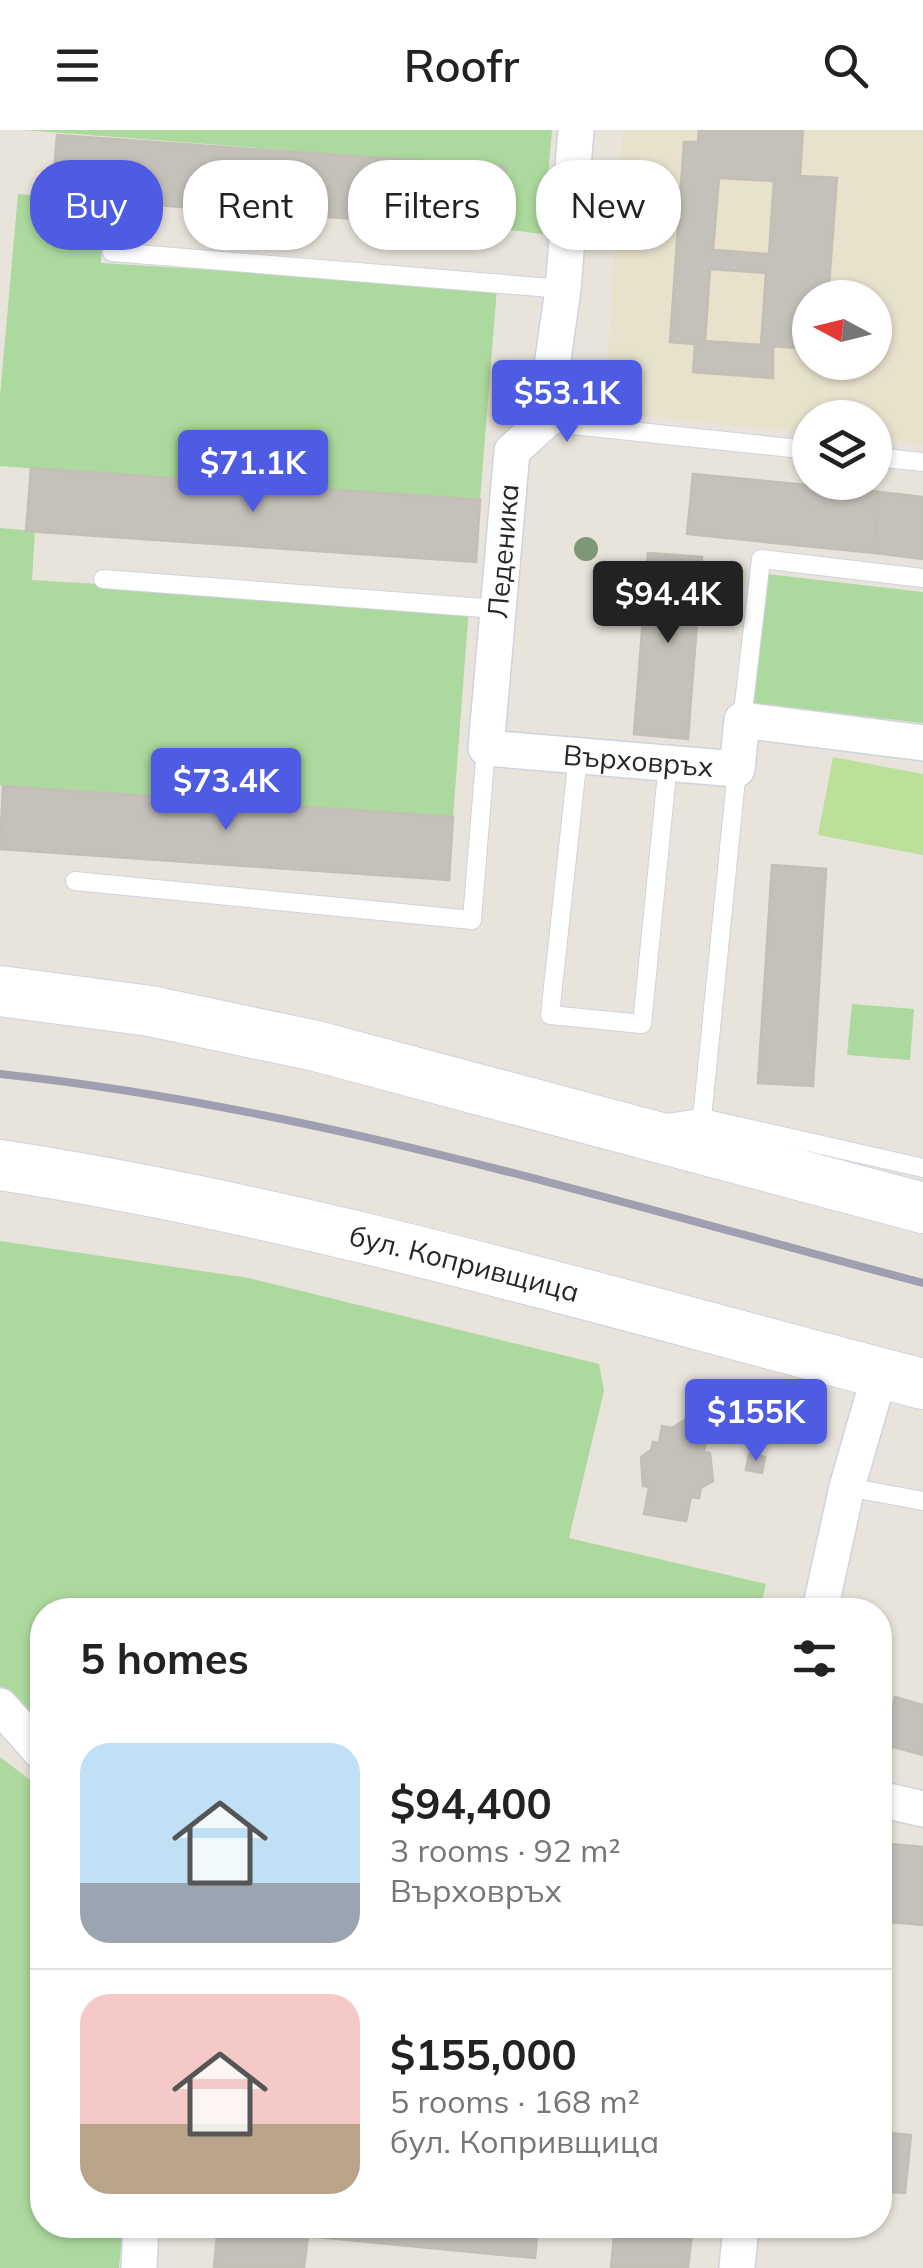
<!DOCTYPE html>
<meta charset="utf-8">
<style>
:root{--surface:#fff;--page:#f6f6f6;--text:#222;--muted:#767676;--line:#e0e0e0;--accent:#4d5ce3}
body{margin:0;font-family:Mulish,sans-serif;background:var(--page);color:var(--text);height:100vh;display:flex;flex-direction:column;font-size:38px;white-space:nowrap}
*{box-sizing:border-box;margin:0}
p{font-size:32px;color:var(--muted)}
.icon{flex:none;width:55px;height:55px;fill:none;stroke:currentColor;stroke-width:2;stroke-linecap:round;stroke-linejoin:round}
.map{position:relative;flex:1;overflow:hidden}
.sheet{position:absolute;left:30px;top:1468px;width:862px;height:640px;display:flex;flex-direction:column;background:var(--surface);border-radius:40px;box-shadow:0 2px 8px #0004}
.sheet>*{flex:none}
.hud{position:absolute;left:30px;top:30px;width:865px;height:90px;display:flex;gap:20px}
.needle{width:65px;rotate:277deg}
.controls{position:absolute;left:792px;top:150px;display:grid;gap:20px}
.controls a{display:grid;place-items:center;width:100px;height:100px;border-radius:50%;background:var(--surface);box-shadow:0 2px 8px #0004;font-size:50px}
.price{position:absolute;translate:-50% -85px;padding:0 22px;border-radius:10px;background:var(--accent);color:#fff;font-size:32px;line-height:65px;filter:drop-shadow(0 2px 5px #0008)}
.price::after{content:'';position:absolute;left:50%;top:60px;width:30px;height:22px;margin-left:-15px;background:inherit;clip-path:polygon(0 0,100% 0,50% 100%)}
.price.current{background:#222;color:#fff}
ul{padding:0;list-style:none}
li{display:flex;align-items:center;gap:30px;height:250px;padding:0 50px}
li+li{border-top:2px solid var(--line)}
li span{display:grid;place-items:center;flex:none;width:280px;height:200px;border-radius:30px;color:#555}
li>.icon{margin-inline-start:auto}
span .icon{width:120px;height:120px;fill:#fffc;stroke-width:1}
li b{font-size:42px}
h2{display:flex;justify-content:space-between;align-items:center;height:120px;padding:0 50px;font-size:42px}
.pill{padding:0 35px;border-radius:40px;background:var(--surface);box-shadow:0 2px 8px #0004;font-size:35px;line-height:90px}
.pill.current{background:var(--accent);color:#fff}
header{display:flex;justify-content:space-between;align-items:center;height:130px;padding:0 50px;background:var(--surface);font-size:45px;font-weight:600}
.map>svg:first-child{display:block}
.education{fill:#e8e1cc;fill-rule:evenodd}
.green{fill:#acd99d}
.pitch{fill:#bcdf9a}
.building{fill:#c4c0ba;stroke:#c3bfb5;stroke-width:2.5;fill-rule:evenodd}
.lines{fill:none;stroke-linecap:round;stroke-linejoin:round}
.service-casing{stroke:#d0d2df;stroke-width:20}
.minor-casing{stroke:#d0d2df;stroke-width:38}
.secondary-casing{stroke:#d0d2df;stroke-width:52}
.service{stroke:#fff;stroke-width:18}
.minor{stroke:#fff;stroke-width:35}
.secondary{stroke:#fff;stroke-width:50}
.rail{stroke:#9e9fb0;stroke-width:8}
.tree{fill:#7e9875}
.labels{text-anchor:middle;stroke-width:8;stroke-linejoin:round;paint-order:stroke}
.street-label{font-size:28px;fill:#272727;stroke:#fff}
</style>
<header><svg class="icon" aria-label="menu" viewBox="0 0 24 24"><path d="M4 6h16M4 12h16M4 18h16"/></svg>Roofr<svg class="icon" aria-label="search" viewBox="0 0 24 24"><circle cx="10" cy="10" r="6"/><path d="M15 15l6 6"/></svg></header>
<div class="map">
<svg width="923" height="2138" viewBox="0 0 923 2138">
<rect width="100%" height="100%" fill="#e8e4db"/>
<path class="education" d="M623 0H923V314L875 309V288H810V303L604 282ZM810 168H875V232H810Z"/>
<g class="green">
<path d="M24 0H552L543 104 502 99 505 37Z"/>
<path d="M18 64 104 72 101 133 497 158 480 370 0 336V266Z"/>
<path d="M0 398 35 401 32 450 469 477 453 687 0 655Z"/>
<path d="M767 444 923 462V593L752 573Z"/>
<path d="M852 874 914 879 910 930 847 925Z"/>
<path d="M0 1111 249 1148 599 1234 604 1261 569 1408 766 1454 760 1480H42V1605L0 1556Z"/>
<path d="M0 1627 42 1659V2095H123L119 2138H0Z"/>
</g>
<path class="pitch" d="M833 627 923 644V725L818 705Z"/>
<g class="building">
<path d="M699 0H803L800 46 837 48 828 168H810V219L773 216V248L693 242 695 214 670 212 684 12H698ZM719 48 774 51 769 124 713 120ZM710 139 766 143 761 215 705 211Z"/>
<path d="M57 5 506 37 502 99 52 68Z"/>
<path d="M31 338 480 370 476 432 26 401Z"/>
<path d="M693 344 879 362 874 423 687 404Z"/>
<path d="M879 362 923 367V429L874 423Z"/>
<path d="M648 423 702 427 688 609 634 604Z"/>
<path d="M3 656 453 687 449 750 0 719Z"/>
<path d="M772 735 826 739 813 956 758 953Z"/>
<path d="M689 1287 700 1296 701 1303 707 1304 704 1322 710 1323 713 1351 701 1358 699 1368 691 1367 686 1391 644 1384 649 1357 643 1356 641 1327 651 1320 653 1312 659 1313 662 1296 672 1298Z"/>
<path d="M749 1324 765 1327 762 1343 746 1340Z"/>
<path d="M895 1567 923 1575V1625L883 1614Z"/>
<path d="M880 1713 923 1717V1795L880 1791Z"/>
<path d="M880 2002 911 2005 905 2063 880 2061Z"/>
<path d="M218 2095H328L326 2108 308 2106 304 2138H214Z"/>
<path d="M328 2095H432L429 2118 326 2108Z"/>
<path d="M432 2095H538L535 2128 429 2118Z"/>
<path d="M615 2095H693L688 2138H611Z"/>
</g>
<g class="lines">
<defs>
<g id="service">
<path d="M112 122 563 159"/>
<path d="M544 292 810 320"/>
<path d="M875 327 923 332"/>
<path d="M103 449 497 479"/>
<path d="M742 590 761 429 923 448"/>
<path d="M578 626 550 885 642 894 668 633"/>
<path d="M75 751 472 790 486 618"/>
<path d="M702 988 923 1038"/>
<path d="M668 993 702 988 737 639"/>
<path d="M847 1357 923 1371"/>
</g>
<g id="minor">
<path id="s1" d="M576 0 563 159 544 292 512 321 486 618 737 639 742 590 923 613"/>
<path d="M820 1480 847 1357 880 1243"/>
<path d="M0 1576 42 1623"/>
<path d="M880 1669 923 1679"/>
<path d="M139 2138 141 2095"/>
<path d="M737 2138 741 2095"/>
</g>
<g id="secondary">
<path d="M0 861 150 881 316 916 923 1078"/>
<path id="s2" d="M0 1035C314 1083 616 1175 923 1254"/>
</g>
</defs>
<use href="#service" class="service-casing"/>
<use href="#minor" class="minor-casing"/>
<use href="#secondary" class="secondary-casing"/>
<use href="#service" class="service"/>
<use href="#minor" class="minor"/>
<use href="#secondary" class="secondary"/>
<path class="rail" d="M0 944C313 977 619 1073 923 1153"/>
</g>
<circle class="tree" cx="586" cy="419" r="12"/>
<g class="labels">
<g class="street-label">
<text transform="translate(503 421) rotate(-85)" y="10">Леденика</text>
<text dy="10" stroke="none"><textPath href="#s1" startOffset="788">Върховръх</textPath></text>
<text dy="10" stroke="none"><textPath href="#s2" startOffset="475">бул. Копривщица</textPath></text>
</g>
</g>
</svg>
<div class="controls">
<a><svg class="needle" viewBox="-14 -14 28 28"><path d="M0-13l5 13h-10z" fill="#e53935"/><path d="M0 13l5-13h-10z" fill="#767676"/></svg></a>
<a><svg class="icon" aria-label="layers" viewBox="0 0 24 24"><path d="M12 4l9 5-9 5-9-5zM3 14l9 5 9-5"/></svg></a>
</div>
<b class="price" style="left:567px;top:315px">$53.1K</b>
<b class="price" style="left:253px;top:385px">$71.1K</b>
<b class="price current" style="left:668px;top:516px">$94.4K</b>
<b class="price" style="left:226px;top:703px">$73.4K</b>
<b class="price" style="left:756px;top:1334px">$155K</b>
<div class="hud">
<a class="pill current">Buy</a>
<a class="pill">Rent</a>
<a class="pill">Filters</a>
<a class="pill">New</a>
</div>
<section class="sheet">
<h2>5 homes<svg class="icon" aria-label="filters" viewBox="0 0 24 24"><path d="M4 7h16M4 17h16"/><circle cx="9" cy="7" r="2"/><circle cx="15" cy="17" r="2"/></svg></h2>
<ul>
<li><span style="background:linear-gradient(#bfe0f5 70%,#9aa5b1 0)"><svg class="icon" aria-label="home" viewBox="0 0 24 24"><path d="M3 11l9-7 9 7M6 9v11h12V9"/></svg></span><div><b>$94,400</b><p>3 rooms · 92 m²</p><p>Върховръх</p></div></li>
<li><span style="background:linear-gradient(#f6c9c9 65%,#b9a48a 0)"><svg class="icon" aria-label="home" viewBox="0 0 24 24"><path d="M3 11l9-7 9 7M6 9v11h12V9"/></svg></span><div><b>$155,000</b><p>5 rooms · 168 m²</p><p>бул. Копривщица</p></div></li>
</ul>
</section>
</div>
